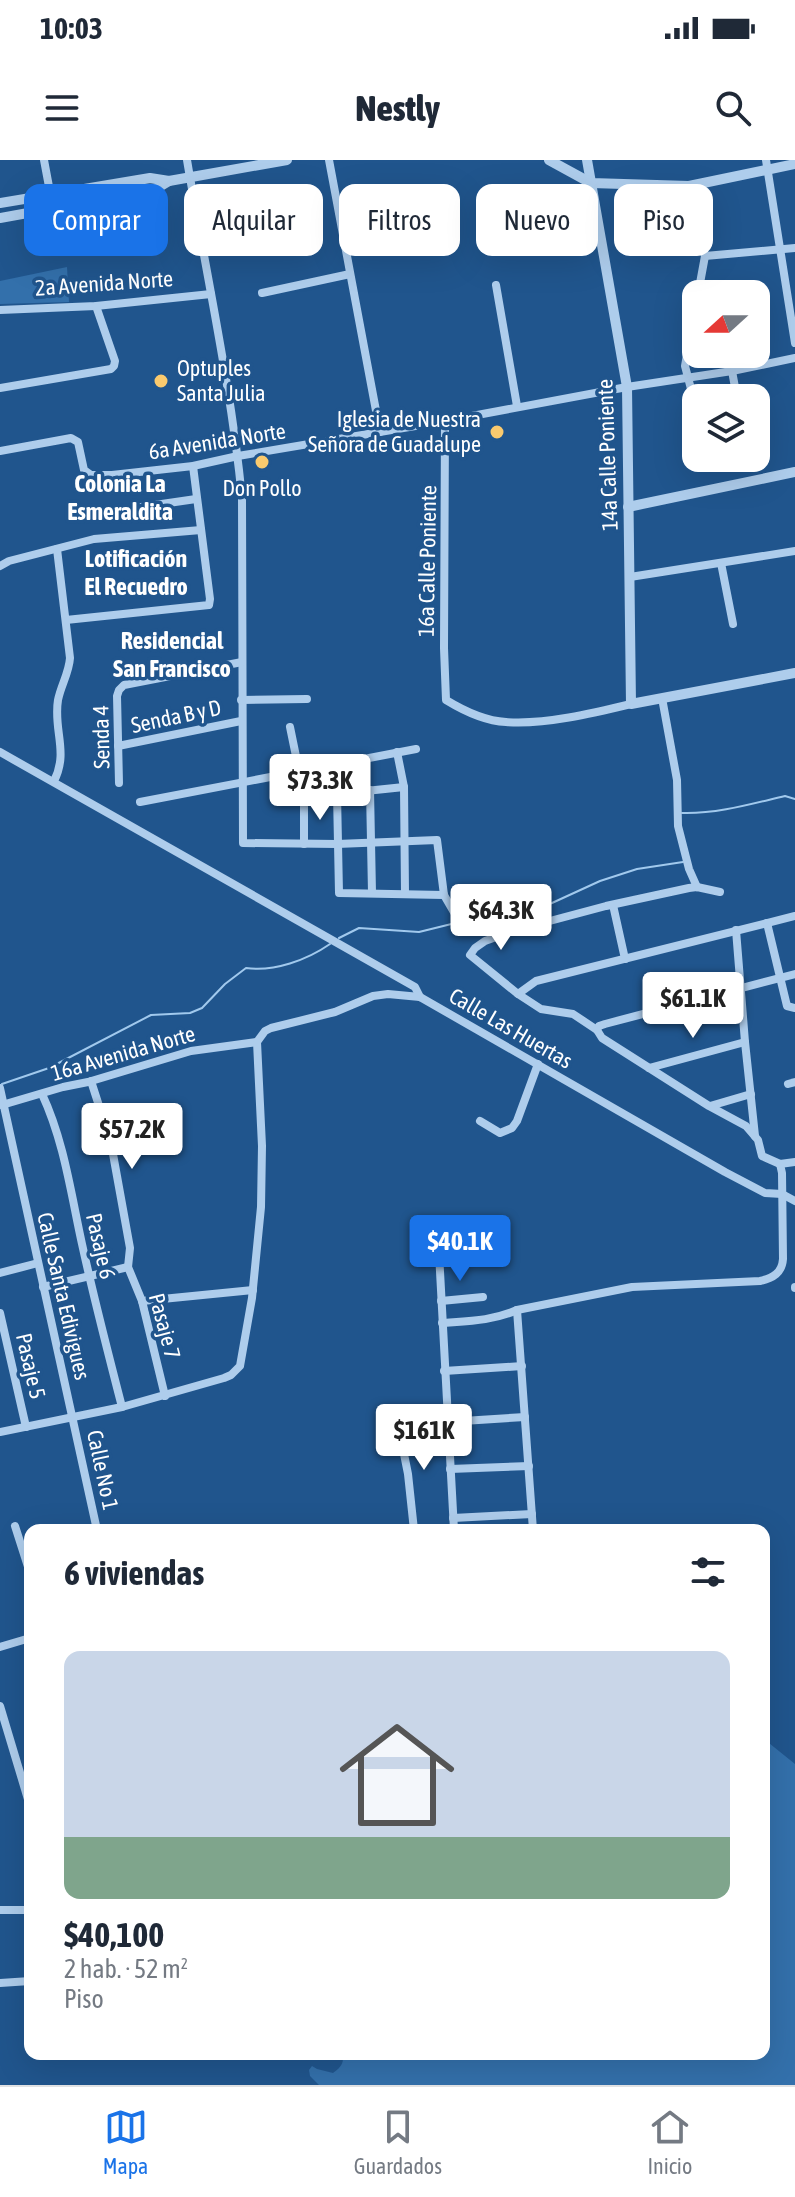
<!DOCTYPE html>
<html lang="es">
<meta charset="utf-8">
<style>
:root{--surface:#fff;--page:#f6f6f7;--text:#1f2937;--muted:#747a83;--line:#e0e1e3;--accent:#1a73e8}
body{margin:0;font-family:"Asap Condensed",sans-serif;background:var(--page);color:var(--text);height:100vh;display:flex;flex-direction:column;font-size:30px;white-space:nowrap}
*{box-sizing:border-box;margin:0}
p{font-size:26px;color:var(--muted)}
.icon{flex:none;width:44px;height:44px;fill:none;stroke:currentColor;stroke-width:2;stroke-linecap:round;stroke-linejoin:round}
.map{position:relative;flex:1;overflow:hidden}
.side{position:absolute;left:24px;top:1364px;width:746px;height:536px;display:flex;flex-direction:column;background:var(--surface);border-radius:16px;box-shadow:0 8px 32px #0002}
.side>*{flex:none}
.hud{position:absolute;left:24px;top:24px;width:748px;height:72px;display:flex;gap:16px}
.needle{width:52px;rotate:249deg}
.buttons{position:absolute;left:682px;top:120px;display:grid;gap:16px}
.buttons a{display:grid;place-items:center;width:88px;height:88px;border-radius:16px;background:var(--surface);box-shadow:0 8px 32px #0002;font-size:40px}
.price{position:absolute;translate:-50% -68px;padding:0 18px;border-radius:8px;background:#fff;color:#222;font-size:26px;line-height:52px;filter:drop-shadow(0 2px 4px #0008)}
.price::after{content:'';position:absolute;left:50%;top:48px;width:24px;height:18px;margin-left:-12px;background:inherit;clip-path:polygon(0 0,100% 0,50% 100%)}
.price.selected{background:var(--accent);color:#fff}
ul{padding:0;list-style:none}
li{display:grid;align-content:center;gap:16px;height:424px;padding:0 40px}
li span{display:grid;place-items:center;height:248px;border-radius:16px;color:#555}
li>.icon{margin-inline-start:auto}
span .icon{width:144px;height:144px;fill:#fffc;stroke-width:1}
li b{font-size:34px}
h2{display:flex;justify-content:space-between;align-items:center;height:96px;padding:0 40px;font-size:34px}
.chip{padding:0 28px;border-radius:16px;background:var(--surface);box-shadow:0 8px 32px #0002;font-size:28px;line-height:72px}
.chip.selected{background:var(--accent);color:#fff}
.status{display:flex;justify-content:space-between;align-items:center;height:56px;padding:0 40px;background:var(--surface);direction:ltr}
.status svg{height:22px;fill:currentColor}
header{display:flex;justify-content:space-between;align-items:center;height:104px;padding:0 40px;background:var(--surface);font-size:36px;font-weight:800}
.tab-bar{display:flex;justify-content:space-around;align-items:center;height:112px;border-top:2px solid var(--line);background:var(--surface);font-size:22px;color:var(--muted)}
.tab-bar a{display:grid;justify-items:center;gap:4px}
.tab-bar .selected{color:var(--accent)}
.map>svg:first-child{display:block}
.green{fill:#3370ab}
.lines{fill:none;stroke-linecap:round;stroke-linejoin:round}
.stream{stroke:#a1c9ed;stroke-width:2}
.minor{stroke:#aecdec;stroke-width:8}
.tertiary{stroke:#aecdec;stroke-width:10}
.poi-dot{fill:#faca6e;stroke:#20558d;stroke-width:3}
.labels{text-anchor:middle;stroke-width:7;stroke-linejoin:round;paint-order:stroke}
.street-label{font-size:22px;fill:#fff;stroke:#20558d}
.poi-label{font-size:22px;fill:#fff;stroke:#20558d;text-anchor:start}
.neighbourhood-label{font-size:24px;font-weight:bold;fill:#fff;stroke:#20558d}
</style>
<div class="status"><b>10:03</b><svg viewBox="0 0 49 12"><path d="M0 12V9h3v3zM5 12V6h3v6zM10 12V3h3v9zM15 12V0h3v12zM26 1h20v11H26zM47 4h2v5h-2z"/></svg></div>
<header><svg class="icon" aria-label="menu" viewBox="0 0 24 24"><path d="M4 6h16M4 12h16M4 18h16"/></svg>Nestly<svg class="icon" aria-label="search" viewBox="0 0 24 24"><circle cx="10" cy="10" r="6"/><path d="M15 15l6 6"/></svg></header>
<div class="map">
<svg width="795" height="1925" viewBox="0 0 795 1925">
<rect width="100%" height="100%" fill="#20558d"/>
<g class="green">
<path d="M67 107 69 142 0 144V121Z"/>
<path d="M764 1579 795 1604V1925H319L310 1916 309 1910 312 1906 317 1909 333 1913C340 1908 345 1903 342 1894H764Z"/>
</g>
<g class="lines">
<g class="stream">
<path d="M682 653C717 654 751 644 785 636L795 639"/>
<path d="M339 778 359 768 419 772 492 754 526 752 552 743 600 721 637 709 683 702"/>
<path d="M2 924 49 908 151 855 190 853 202 848 225 824 246 808C274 812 307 800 330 784"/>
</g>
<g class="minor">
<path d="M44 0 53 48"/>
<path d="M187 0C206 113 231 225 242 338L243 683 337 684 437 680 444 735 455 754"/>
<path d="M329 0 380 272"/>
<path d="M766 0 795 183"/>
<path d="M689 26 705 96 698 134"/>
<path d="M339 52 448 35"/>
<path d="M705 96 795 88"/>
<path d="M496 125 517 246"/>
<path d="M262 133 350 114"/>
<path d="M696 144 685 206 696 248"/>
<path d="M0 150 96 146 211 134"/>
<path d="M732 211 737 238"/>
<path d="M0 228 111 209 114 206 115 201 96 146"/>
<path d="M445 261 444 488 446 540C464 551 485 561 506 562 544 565 594 553 631 544"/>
<path d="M0 291 71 278 78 282 84 310 91 315H112L193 306 238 296 445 261 627 227 732 211 795 198"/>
<path d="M79 356 196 339"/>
<path d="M721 403 733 464"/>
<path d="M0 406 9 401 94 379 201 370"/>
<path d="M630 417 795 391"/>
<path d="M66 460 209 445 210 439 193 306"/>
<path d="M662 538 677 620 678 666 689 709 697 727"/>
<path d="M241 540 307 539"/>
<path d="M290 567 299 611"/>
<path d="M118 586 241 561"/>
<path d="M0 592 415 827 420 837"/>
<path d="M397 592 404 627 405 734"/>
<path d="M54 621C69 592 53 570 58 540 61 525 69 513 70 498L57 389"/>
<path d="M119 623 117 536 119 530 124 525 242 502"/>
<path d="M404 627 337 634 339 733 444 735"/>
<path d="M370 630 372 733"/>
<path d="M304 640V684"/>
<path d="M140 642 416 589"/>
<path d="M720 732 697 727 689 728 606 746 516 770 485 781 475 788 470 795 518 834 536 821 795 756"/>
<path d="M613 745 625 799"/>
<path d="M767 763 787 846 795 848"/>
<path d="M736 770 745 882 755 976"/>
<path d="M518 834 541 849 573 854 597 870"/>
<path d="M649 908 745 882"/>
<path d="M91 921 111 983 130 1088 128 1107 142 1141 165 1236"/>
<path d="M788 924 795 922"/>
<path d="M0 928 97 1370"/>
<path d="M42 934C64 981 71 1034 82 1084 94 1139 108 1193 122 1247"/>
<path d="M2 945 63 927 88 922 191 891 257 882"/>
<path d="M710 946 751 934"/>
<path d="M480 961 500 973 512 968 517 961 538 904"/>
<path d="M780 1004 762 996 758 980 746 966 709 946 602 878 597 870 599 866 605 864 795 814"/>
<path d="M0 1113 38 1103"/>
<path d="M43 1127 128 1107"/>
<path d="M795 1128V1127"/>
<path d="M142 1141 253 1130"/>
<path d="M441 1141 483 1137"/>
<path d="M517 1150 533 1370"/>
<path d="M0 1153 26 1267"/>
<path d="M442 1163C468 1161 492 1161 517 1150L632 1127 760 1121C773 1118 782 1113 783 1099L782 1013 780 1004 795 1002"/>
<path d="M444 1211 522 1206"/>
<path d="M447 1262 525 1257"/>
<path d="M0 1272 122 1247 224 1218 231 1215 240 1206 252 1138 261 1047 262 986 257 882 265 871 271 868 335 852 373 836 388 834 420 837 725 1012 765 1033 782 1034 795 1041"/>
<path d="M450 1309 529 1306"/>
<path d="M453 1358 532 1354"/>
<path d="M15 1366 30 1413"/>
<path d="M414 1370 408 1314 400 1274 448 1266"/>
<path d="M454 1370 439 1093 484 1091"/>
<path d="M0 1487 30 1478"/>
<path d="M0 1546 30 1646"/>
<path d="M0 1750H30"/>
<path d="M0 1823 30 1821"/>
</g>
<g class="tertiary">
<path d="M549 0 591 23 689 26 795 4"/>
<path d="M587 0 627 227 631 544 795 513"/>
<path d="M0 43 150 18 169 21 287 0"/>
<path d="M0 58 154 30 169 21"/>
<path d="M628 347 795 312"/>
</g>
</g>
<g class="poi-dot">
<circle cx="161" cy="221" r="8"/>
<circle cx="497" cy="272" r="8"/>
<circle cx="262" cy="302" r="8"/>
</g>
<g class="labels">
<g class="street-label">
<text transform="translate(104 123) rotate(-4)" y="8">2a Avenida Norte</text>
<text transform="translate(217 281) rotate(-9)" y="8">6a Avenida Norte</text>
<text transform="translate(607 295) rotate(-92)" y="8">14a Calle Poniente</text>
<text transform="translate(427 401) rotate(-89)" y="8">16a Calle Poniente</text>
<text transform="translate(176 556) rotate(-12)" y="8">Senda B y D</text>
<text transform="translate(101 577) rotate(-91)" y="8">Senda 4</text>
<text transform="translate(511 868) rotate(30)" y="8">Calle Las Huertas</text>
<text transform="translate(123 893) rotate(-16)" y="8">16a Avenida Norte</text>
<text transform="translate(101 1086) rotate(77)" y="8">Pasaje 6</text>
<text transform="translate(64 1136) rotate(77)" y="8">Calle Santa Edivigues</text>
<text transform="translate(165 1166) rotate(75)" y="8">Pasaje 7</text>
<text transform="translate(31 1206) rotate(77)" y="8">Pasaje 5</text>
<text transform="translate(103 1310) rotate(78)" y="8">Calle No 1</text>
</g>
<g class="poi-label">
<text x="177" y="216">Optuples<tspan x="177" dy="25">Santa Julia</tspan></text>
<text x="481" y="267" text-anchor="end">Iglesia de Nuestra<tspan x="481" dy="25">Señora de Guadalupe</tspan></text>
<text x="262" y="336" text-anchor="middle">Don Pollo</text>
</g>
<g class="neighbourhood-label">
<text x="120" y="332">Colonia La<tspan x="120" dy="28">Esmeraldita</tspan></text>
<text x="136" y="407">Lotificación<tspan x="136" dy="28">El Recuedro</tspan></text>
<text x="172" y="489">Residencial<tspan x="172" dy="28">San Francisco</tspan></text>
</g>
</g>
</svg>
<div class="buttons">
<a><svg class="needle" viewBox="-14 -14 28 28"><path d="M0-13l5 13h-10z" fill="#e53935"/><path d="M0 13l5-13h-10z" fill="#747a83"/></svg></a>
<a><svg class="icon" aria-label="layers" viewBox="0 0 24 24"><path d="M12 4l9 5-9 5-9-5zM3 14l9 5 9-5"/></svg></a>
</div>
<b class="price" style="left:320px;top:662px">$73.3K</b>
<b class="price" style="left:501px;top:792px">$64.3K</b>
<b class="price" style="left:693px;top:880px">$61.1K</b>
<b class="price" style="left:132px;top:1011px">$57.2K</b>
<b class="price selected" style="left:460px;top:1123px">$40.1K</b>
<b class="price" style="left:424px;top:1312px">$161K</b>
<div class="hud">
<a class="chip selected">Comprar</a>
<a class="chip">Alquilar</a>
<a class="chip">Filtros</a>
<a class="chip">Nuevo</a>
<a class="chip">Piso</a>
</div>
<section class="side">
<h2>6 viviendas<svg class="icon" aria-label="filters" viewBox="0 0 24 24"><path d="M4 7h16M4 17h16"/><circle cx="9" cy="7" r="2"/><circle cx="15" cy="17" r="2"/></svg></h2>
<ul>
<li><span style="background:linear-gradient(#c9d6e8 75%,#7fa58c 0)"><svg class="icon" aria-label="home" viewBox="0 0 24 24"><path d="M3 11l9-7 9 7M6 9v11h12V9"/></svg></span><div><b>$40,100</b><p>2 hab. · 52 m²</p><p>Piso</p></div></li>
</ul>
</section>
</div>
<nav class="tab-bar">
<a class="selected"><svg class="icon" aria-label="map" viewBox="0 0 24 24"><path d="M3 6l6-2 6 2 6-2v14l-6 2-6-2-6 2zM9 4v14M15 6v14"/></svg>Mapa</a>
<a><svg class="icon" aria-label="saved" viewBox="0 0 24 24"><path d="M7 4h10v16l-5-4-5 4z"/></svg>Guardados</a>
<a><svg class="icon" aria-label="home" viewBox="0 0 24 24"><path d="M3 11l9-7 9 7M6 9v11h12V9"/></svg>Inicio</a>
</nav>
